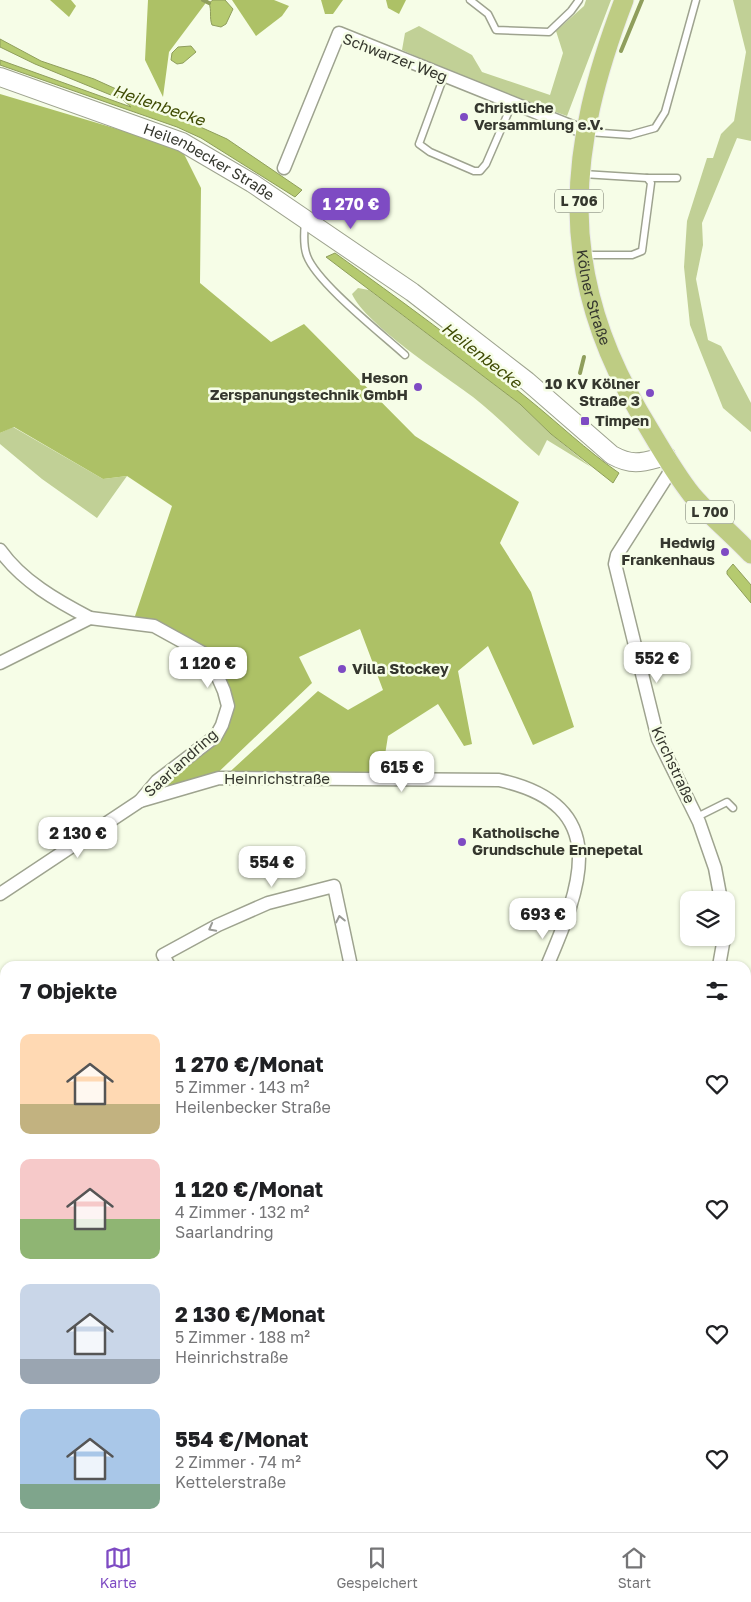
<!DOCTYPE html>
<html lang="de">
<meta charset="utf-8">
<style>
:root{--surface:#fff;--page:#f2f2f2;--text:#202124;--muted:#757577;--line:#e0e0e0;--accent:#7e4bc3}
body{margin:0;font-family:"Golos Text",sans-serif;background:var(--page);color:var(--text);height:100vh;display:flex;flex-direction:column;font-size:19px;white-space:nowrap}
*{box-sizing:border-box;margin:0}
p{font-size:16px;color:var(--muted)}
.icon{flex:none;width:28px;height:28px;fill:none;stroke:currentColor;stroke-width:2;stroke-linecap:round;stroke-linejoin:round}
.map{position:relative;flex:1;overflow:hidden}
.side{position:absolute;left:0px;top:961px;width:751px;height:571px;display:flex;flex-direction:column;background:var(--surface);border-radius:15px 15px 0 0;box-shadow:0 1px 4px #0004}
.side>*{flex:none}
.controls{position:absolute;left:680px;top:891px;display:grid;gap:10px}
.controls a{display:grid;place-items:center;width:55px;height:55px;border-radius:10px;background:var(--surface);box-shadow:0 1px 4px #0004;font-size:25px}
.price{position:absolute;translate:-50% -42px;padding:0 11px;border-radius:10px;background:#fff;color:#222;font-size:16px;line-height:32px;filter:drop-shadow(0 1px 2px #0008)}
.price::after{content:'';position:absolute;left:50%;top:30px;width:15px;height:11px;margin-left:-8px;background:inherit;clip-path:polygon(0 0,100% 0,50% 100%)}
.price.selected{background:var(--accent);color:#fff}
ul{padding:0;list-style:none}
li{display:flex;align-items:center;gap:15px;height:125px;padding:0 20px}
li span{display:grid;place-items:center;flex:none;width:140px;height:100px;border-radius:10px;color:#555}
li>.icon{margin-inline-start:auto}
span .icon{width:60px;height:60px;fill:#fffc;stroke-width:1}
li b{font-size:21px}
h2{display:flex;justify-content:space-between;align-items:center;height:60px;padding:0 20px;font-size:21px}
.tab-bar{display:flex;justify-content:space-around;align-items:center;height:70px;border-top:1px solid var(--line);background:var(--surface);font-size:14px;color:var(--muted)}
.tab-bar a{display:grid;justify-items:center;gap:2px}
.tab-bar .selected{color:var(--accent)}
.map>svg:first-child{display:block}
.green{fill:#c1d096}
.forest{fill:#adc166}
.water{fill:#b5ca6f;stroke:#8f9e5c}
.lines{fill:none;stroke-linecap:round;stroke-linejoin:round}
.stream{stroke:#8f9e5c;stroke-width:4}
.service-casing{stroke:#9ea38f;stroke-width:9}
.minor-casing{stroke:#9ea38f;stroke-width:15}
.secondary-casing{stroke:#9ea38f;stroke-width:20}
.primary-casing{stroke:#ebebea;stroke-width:21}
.service{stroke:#fff;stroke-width:6}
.minor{stroke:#fff;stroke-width:12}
.secondary{stroke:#fff;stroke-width:18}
.primary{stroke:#becc83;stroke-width:19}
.rail-casing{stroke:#494c41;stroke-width:5.5}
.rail{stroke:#f6fde7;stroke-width:4;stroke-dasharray:11;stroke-linecap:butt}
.oneway{stroke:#9a9b96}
.poi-dot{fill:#7e4bc3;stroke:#f6fde7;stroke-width:2}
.labels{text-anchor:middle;stroke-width:5;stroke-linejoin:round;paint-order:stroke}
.shield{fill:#f6fde7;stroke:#6f7266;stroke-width:1}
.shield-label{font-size:14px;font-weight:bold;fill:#35372e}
.street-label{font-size:15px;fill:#35372e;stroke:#f6fde7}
.poi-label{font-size:15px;font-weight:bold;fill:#35372e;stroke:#f6fde7;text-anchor:start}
.water-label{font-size:16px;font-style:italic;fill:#3f4b03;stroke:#f6fde7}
</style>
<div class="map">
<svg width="751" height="1532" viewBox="0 0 751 1532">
<rect width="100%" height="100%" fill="#f6fde7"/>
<g class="green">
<path d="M586 0H611L567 116 485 87 402 50 405 33 419 26 472 55 482 72 550 95 563 53 556 31 584 6Z"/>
<path d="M733 0H751V141L737 138 702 223 703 245 696 279 708 340 721 346 751 403V432L723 408 690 325 684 267 687 221 707 158H713L721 134 734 121 746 52Z"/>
<path d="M358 288 369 290 520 404 551 434 591 467 547 440 539 456C517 437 496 415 473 397 444 375 366 325 352 294Z"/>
<path d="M13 427 103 479 127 476 97 518 42 479 0 444V433Z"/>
<path d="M0 1092 5 1098V1182L0 1186Z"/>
</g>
<g class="forest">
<path d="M50 0H71L76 6 69 17Z"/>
<path d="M148 0H208L169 52 163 97 145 60Z"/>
<path d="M232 0H274L289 6 282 16 256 36Z"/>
<path d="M321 0H343L333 14H325Z"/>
<path d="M386 0H406L399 14 388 8Z"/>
<path d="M0 94 181 148 201 188 200 283 271 342 304 324 415 436 519 502 500 543 531 592 574 727 533 745 488 646 458 671 472 744 464 746 438 704 388 736 381 780 222 779 318 691 348 710 383 690 360 629 299 657 312 683 207 783 160 795 151 782 212 734 224 708C206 653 185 641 133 622L172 506 127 476 103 479 14 427 0 433Z"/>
<path d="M751 1337V1532H255L262 1528H746V1338Z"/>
</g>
<g class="water">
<path d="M213 0H225L233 9 226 24 221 27 212 25C209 17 212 11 209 3Z"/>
<path d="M0 39 41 61 94 79 227 139 302 190 295 197 201 138 177 127 0 65V60L131 107 123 100 35 64 0 47Z"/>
<path d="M191 46 196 52 183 63 177 64 171 60 172 53 178 47Z"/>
<path d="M335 253C400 300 465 347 527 398 558 423 586 450 619 473L613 483 551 434 520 404 326 257Z"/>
<path d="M733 564 751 585V603L727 574V571Z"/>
</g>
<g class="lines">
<g class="stream">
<path d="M203 0 209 3"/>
<path d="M621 51 642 0"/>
<path d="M580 373 584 357"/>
</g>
<defs>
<g id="service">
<path d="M470 0 488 14 496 30 549 32 571 11 579 0"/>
<path d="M444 76 419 144 430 152 474 171H480L486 164 512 104"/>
<path d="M588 132 630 135 655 128 665 112 696 0"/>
<path d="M583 174 647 178 651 183 642 251 632 255H584"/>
<path d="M647 178H677"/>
<path d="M305 222C304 232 303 246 307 256 317 283 382 334 405 355"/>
<path d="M697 817 727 802 733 808"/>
</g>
<g id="minor">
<path d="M284 168 339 33 585 132"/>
<path d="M673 467 617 555 615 564 658 739 699 822 715 868 721 900"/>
<path d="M0 550C22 581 57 601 90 618"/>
<path d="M0 663 90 618 154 626 203 653 214 668 224 691 228 706 222 725 216 736 157 781 140 801"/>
<path d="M0 894 140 801 219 778 499 780C614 805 581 887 547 966"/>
<path d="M169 966 163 955 218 925 268 903 334 886 351 966"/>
<path d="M719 966 724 938"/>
<path d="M746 1169 751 1170"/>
<path d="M0 1189 5 1185"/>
<path d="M0 1400 5 1395"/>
<path d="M53 1532 56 1528"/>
</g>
<g id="secondary">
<path id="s1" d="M0 77 182 142 252 183 412 292 527 381 612 455C634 467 643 462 666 456"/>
<path d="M746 1293 751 1289"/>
<path d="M196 1532 204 1528"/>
</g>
<g id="primary">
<path id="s2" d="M624 0C567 149 556 271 639 412 656 440 672 470 692 495 710 516 732 534 751 554"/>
</g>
</defs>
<use href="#service" class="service-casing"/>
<use href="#minor" class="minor-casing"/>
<use href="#secondary" class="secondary-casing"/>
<use href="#primary" class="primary-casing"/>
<use href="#service" class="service"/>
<use href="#minor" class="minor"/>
<use href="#secondary" class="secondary"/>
<use href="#primary" class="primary"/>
<defs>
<g id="rail">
<path d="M746 1364 751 1363"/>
<path d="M295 1532 302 1528"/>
</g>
</defs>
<use href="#rail" class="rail-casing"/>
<use href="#rail" class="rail"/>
</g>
<defs><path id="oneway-chevron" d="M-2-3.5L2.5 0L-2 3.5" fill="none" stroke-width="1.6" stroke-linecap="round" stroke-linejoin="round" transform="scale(1.25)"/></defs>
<g class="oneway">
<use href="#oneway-chevron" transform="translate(340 919) rotate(-102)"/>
<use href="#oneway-chevron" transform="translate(212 928) rotate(152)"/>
</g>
<g class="poi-dot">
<circle cx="464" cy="117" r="5"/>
<circle cx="418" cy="387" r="5"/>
<circle cx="650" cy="393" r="5"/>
<rect x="580" y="416" width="10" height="10" rx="2.5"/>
<circle cx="725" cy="552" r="5"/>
<circle cx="342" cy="669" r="5"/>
<circle cx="462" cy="842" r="5"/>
</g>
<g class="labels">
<g class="shield">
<rect x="555" y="189.5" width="48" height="23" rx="4"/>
<rect x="686" y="500.5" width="48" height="23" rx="4"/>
</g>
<g class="shield-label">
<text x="579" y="206">L 706</text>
<text x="710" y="517">L 700</text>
</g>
<g class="street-label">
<text transform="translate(395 58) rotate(21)" y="5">Schwarzer Weg</text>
<text dy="5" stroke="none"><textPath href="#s1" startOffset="226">Heilenbecker Straße</textPath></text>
<text dy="5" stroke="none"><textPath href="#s2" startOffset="305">Kölner Straße</textPath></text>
<text transform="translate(181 763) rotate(-42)" y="5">Saarlandring</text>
<text transform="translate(673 765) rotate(65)" y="5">Kirchstraße</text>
<text x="277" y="784">Heinrichstraße</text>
</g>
<g class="poi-label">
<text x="474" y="113">Christliche<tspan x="474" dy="17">Versammlung e.V.</tspan></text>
<text x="408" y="383" text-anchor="end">Heson<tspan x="408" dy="17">Zerspanungstechnik GmbH</tspan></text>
<text x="640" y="389" text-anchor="end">10 KV Kölner<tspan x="640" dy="17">Straße 3</tspan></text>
<text x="595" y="426">Timpen</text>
<text x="715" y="548" text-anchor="end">Hedwig<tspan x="715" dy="17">Frankenhaus</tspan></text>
<text x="352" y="674">Villa Stockey</text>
<text x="472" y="838">Katholische<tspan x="472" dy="17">Grundschule Ennepetal</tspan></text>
</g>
<g class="water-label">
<text transform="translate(159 105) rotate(19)" y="6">Heilenbecke</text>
<text transform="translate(482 355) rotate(38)" y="6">Heilenbecke</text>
</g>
</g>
</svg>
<div class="controls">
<a><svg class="icon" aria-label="layers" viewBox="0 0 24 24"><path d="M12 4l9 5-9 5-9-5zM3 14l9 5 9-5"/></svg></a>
</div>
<b class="price selected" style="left:351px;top:230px">1 270 €</b>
<b class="price" style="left:657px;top:684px">552 €</b>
<b class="price" style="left:208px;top:689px">1 120 €</b>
<b class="price" style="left:402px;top:793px">615 €</b>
<b class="price" style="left:78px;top:859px">2 130 €</b>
<b class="price" style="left:272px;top:888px">554 €</b>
<b class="price" style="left:543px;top:940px">693 €</b>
<section class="side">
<h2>7 Objekte<svg class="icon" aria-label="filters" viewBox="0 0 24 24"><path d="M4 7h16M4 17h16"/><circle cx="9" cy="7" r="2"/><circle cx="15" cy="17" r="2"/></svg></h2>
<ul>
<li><span style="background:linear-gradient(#ffd9b3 70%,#c2b280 0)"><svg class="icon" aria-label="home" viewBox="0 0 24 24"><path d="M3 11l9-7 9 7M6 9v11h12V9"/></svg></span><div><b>1 270 €/Monat</b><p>5 Zimmer · 143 m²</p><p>Heilenbecker Straße</p></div><svg class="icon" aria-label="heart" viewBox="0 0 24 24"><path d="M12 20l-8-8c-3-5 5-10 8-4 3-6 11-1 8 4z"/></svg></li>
<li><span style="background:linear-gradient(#f6c9c9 60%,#8fb573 0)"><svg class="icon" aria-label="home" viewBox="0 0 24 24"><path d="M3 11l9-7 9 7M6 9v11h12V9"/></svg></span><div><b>1 120 €/Monat</b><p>4 Zimmer · 132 m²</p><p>Saarlandring</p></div><svg class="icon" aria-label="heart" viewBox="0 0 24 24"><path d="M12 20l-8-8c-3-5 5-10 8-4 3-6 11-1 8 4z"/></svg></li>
<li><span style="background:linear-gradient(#c9d6e8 75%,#9aa5b1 0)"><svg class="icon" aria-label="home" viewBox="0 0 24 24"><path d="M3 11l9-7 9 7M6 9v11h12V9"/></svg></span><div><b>2 130 €/Monat</b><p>5 Zimmer · 188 m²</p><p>Heinrichstraße</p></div><svg class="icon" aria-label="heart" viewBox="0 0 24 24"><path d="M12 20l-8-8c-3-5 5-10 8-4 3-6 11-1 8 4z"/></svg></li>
<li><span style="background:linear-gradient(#a9c7e8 75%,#7fa58c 0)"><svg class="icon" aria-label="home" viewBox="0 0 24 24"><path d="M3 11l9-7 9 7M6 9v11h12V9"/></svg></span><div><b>554 €/Monat</b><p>2 Zimmer · 74 m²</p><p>Kettelerstraße</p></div><svg class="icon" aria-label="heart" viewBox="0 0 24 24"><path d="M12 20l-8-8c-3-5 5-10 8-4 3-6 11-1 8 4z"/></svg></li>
</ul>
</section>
</div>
<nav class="tab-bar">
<a class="selected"><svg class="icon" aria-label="map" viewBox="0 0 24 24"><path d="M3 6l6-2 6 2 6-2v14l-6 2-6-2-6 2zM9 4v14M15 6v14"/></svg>Karte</a>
<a><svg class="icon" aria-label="saved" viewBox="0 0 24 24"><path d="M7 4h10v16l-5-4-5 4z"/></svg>Gespeichert</a>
<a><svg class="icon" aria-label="home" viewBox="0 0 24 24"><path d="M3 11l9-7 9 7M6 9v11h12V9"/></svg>Start</a>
</nav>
